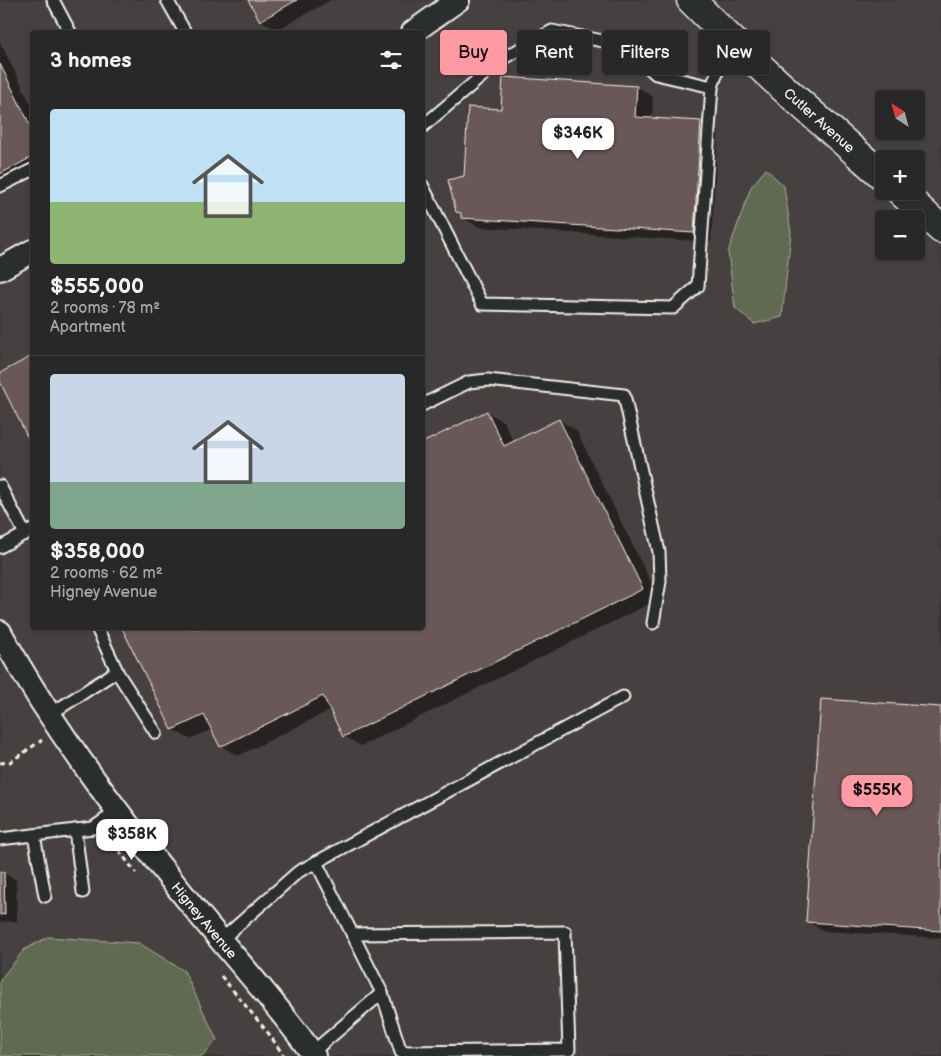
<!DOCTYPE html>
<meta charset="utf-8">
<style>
:root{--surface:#292828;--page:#353434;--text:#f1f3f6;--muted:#a5a6a8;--line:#454445;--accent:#ff9aa2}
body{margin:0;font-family:"Balsamiq Sans",sans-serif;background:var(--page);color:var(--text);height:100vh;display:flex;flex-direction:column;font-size:19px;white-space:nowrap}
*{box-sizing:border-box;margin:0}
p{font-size:16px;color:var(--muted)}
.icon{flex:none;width:28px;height:28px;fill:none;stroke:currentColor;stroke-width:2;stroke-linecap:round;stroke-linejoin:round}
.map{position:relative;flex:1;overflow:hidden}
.panel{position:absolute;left:30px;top:30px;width:395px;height:600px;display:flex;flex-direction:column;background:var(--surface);border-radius:5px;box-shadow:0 1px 4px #0004,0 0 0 1px var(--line)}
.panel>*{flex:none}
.banner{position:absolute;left:440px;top:30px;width:425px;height:45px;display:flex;gap:10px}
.needle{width:32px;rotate:324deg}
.controls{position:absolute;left:875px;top:90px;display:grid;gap:10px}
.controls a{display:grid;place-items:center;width:50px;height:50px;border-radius:5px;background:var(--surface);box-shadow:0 1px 4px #0004,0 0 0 1px var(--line);font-size:25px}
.price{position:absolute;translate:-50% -42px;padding:0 11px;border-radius:10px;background:#fff;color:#222;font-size:16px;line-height:32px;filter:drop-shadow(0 1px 2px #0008)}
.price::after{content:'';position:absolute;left:50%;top:30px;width:15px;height:11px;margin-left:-8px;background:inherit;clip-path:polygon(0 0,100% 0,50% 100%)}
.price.selected{background:var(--accent);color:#111}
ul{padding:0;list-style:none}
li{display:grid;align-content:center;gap:10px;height:265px;padding:0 20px}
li+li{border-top:1px solid var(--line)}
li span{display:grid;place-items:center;height:155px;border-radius:5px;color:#555}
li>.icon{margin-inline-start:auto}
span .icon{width:90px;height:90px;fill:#fffc;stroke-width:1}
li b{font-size:21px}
h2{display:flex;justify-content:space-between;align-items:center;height:60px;padding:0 20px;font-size:21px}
.chip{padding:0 18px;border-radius:5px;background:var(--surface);box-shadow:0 1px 4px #0004,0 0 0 1px var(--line);font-size:18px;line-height:45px}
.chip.selected{background:var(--accent);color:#111}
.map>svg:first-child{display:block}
.built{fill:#474040;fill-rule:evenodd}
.green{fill:#616a51;stroke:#aaae9c}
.shadow{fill:#0007}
.building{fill:#6b5958;stroke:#f4f1e8}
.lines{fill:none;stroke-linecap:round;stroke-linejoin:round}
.service-casing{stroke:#f4f1e8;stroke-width:15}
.minor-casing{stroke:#f4f1e8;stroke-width:26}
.tertiary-casing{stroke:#f4f1e8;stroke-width:31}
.path{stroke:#f4f1e8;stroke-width:3;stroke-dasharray:5 4;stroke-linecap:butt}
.service{stroke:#2a2d2e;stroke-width:11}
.minor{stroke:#2a2d2e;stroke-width:22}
.tertiary{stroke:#2a2d2e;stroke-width:28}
.labels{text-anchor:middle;stroke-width:4;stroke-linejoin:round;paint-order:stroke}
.street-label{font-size:14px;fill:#f4f1e8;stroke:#2a2d2e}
</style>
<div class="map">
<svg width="941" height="1056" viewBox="0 0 941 1056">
<rect width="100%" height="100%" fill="#373636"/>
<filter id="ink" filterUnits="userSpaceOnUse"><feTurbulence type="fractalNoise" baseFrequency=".02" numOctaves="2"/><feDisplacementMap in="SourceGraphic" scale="10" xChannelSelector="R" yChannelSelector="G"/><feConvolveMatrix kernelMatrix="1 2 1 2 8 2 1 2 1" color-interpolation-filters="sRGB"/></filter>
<g filter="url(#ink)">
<path class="built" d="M0 0H941V1056H202L217 1040 24 950 0 980ZM32 32H422V628H32ZM884 99H916V131H884ZM884 159H916V191H884ZM784 186 791 233 782 317ZM884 219H916V251H884Z"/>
<g class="green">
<path d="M766 169 784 186 791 233 782 317 754 324 735 308 728 252 751 187Z"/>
<path d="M48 937 139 943 184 971 217 1040 202 1056H0V980L24 950Z"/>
</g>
<g class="shadow">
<path d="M249 0H331L277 30 260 20Z"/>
<path d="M0 42 32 106V175L0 192Z"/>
<path d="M637 87 653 97 652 119 701 122 718 132 711 242 479 227 462 217V214L457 211 465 177 502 110Z"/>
<path d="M32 358V439L29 437 0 379V374Z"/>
<path d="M487 412 504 422 514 443 559 420 576 430 659 599 361 746 344 736 331 710 238 756 221 746 212 729 190 739 173 730 123 628H422Z"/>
<path d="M941 708V938L824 931 807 921Z"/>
<path d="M0 873H3L16 880 17 921 0 922Z"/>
</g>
<g class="building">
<path d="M248 0H297L260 21Z"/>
<path d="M0 64 32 129V157L0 174Z"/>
<path d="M503 77 637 86 635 117 701 121 694 233 461 218V213L456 212 448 180 464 176 468 107 501 109Z"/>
<path d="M32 356V435L28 438 0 382V373Z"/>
<path d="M487 411 504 446 559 419 643 589 343 737 323 696 220 747 204 715 172 730 122 628H422V443Z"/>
<path d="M821 699 941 707V931L806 922Z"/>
<path d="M0 872H4L5 914 0 915Z"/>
</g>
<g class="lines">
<defs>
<g id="service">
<path d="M53 0 70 32"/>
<path d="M167 0 185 32"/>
<path d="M422 127 502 59 552 31 623 45 656 74 712 87"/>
<path d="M422 185 482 304 673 308 698 286 712 87 729 39"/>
<path d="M0 186 32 170"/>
<path d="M422 405 469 382 488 380 624 395 659 552 660 581 653 623"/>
<path d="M0 486 25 534"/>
<path d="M0 547 32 530"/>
<path d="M117 672 156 733"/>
<path d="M49 715 117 671 97 628"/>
<path d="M75 830 83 892"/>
<path d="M34 835 45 896"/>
<path d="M0 839 93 828 116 812"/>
<path d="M352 934 565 932 569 1050 401 1052 382 993"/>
<path d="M221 940 298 872 623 697"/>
<path d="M309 1055 382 993 316 862"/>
</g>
<g id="minor">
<path d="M413 32 458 0"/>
<path d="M0 269 32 251"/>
<path id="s1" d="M0 632C56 734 126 825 199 914 237 961 279 1006 314 1056"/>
</g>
<g id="tertiary">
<path id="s2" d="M691 0C752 62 818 119 884 177"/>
<path d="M900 191 941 229"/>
</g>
</defs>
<use href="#service" class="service-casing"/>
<use href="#minor" class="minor-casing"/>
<use href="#tertiary" class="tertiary-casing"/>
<g class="path">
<path d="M0 763 10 762 42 740"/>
<path d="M108 836 136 873"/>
<path d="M221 976 269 1034 284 1056"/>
</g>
<use href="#service" class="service"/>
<use href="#minor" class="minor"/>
<use href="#tertiary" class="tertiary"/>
</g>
</g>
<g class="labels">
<g class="street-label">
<text dy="5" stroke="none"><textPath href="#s2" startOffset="176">Cutler Avenue</textPath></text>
<text dy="5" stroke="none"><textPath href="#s1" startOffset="354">Higney Avenue</textPath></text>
</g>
</g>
</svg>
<div class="controls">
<a><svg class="needle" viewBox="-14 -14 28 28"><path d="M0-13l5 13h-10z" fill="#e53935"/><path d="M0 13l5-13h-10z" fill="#a5a6a8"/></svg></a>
<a>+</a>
<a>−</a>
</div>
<b class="price" style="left:578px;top:160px">$346K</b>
<b class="price selected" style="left:877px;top:817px">$555K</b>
<b class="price" style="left:132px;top:861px">$358K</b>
<div class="banner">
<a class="chip selected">Buy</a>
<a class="chip">Rent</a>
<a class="chip">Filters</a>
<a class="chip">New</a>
</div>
<section class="panel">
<h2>3 homes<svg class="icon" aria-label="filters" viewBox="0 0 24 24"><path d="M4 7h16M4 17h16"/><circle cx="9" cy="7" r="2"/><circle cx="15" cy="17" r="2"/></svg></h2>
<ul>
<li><span style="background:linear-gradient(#bfe0f5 60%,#8fb573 0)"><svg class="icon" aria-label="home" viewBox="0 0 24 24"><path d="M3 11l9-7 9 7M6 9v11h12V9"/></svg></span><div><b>$555,000</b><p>2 rooms · 78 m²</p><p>Apartment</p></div></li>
<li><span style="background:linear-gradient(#c9d6e8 70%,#7fa58c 0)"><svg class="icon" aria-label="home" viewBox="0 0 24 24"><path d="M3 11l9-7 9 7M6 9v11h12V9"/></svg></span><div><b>$358,000</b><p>2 rooms · 62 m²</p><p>Higney Avenue</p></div></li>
</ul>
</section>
</div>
